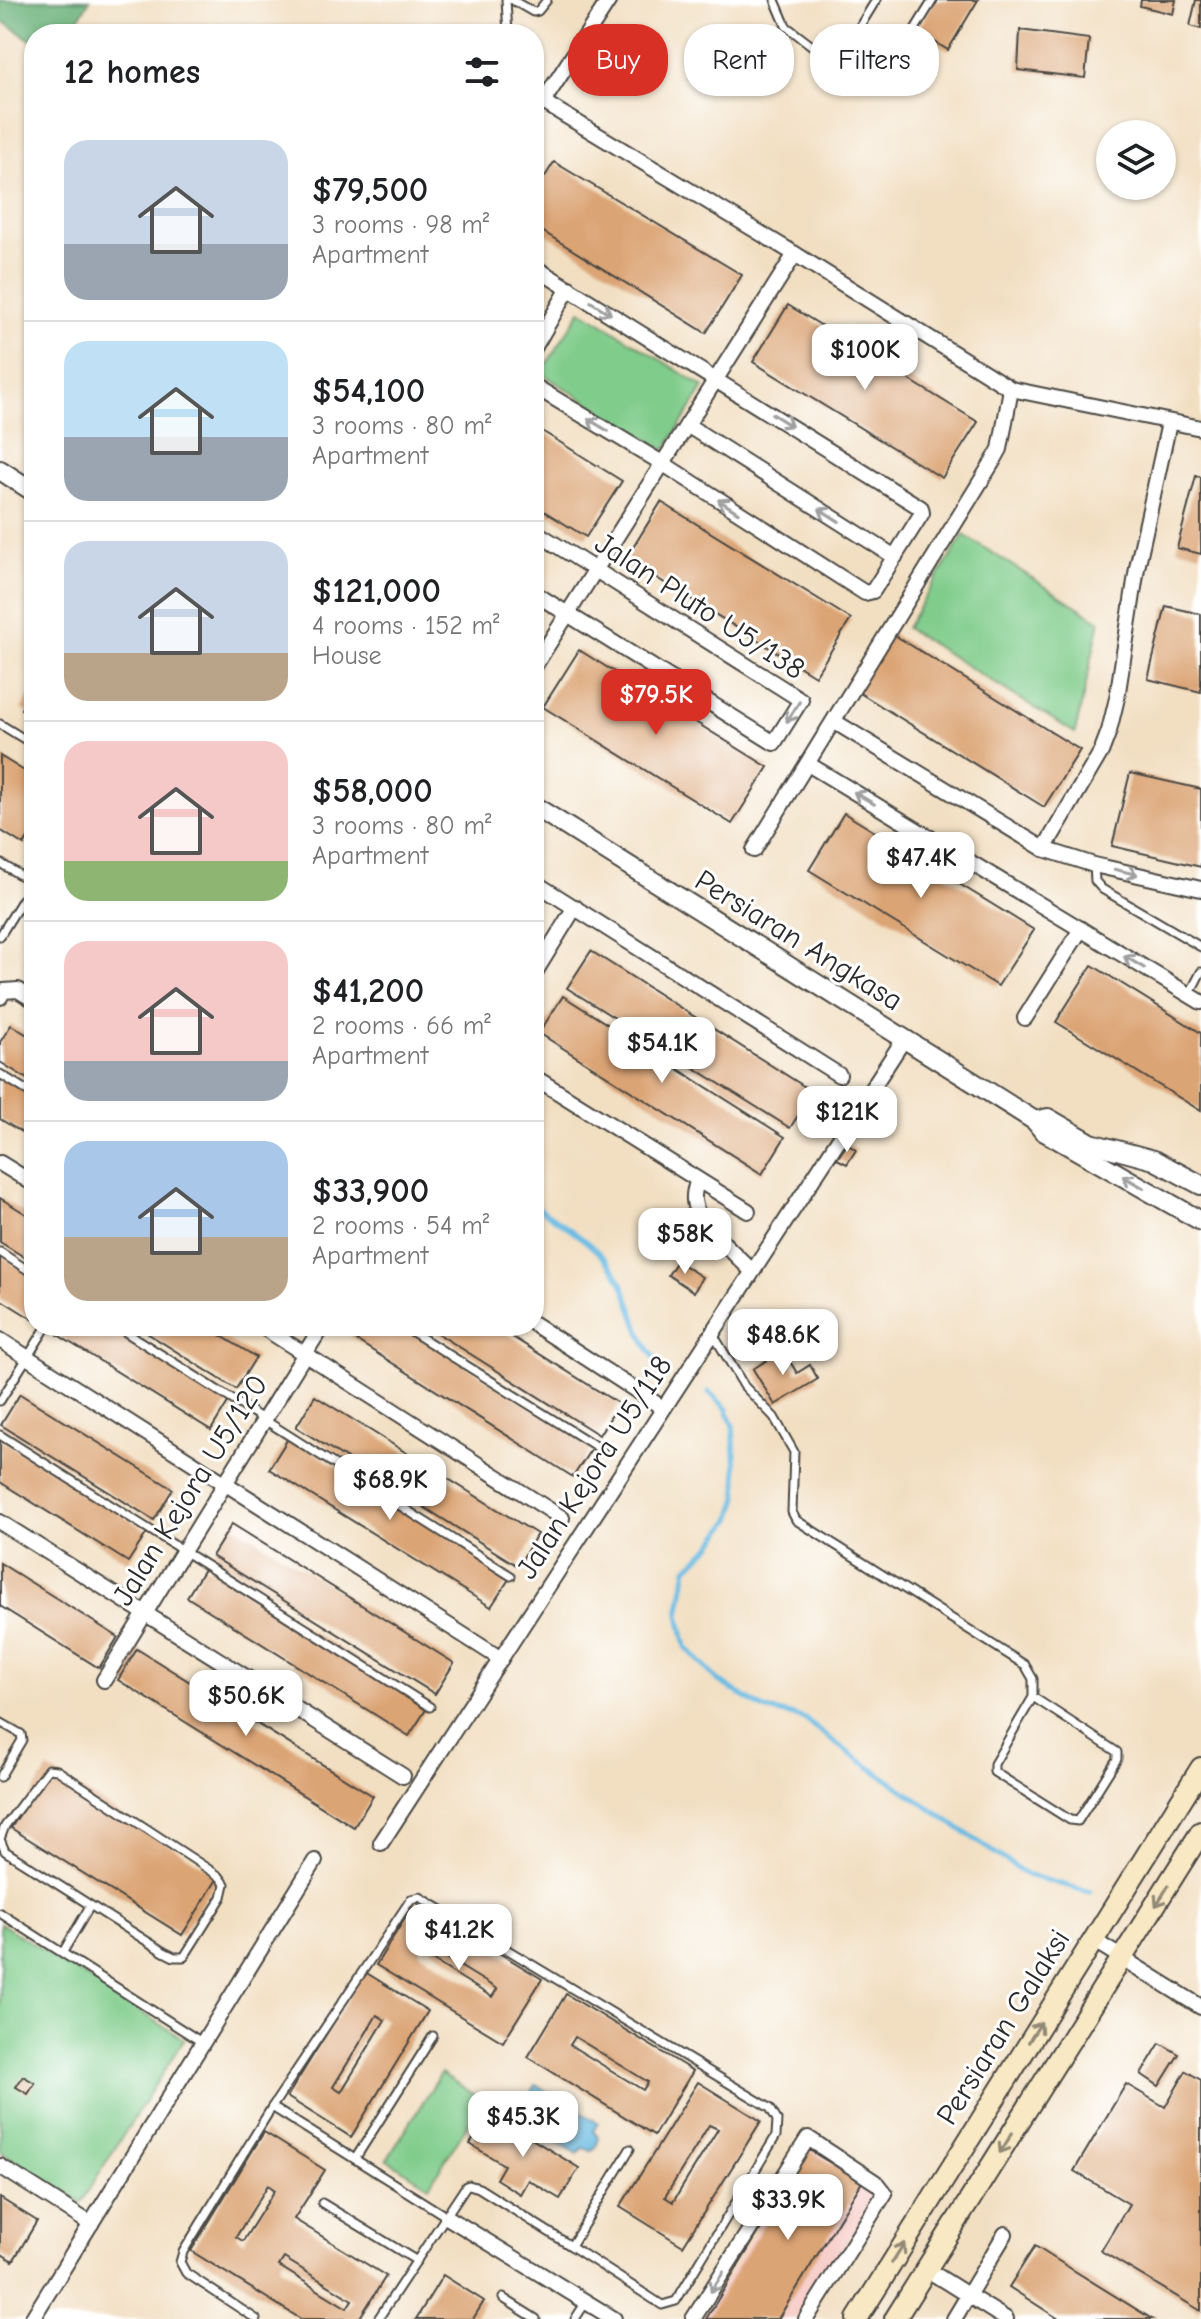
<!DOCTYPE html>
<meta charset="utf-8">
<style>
:root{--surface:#fff;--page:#f2f2f2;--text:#202124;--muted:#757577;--line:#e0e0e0;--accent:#d93025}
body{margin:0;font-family:"Comic Neue",sans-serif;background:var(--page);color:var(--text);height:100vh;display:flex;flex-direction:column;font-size:30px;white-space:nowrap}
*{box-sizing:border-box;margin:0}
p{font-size:26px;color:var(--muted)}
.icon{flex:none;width:44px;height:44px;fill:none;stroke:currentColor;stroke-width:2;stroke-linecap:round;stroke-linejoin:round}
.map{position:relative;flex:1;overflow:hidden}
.sheet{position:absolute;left:24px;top:24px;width:520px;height:1312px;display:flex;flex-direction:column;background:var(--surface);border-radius:32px;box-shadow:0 2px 6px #0004}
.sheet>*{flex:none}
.top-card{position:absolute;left:568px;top:24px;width:512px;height:72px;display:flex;gap:16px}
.fabs{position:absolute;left:1096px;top:120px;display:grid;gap:16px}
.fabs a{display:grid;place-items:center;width:80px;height:80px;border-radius:50%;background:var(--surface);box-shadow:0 2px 6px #0004;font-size:40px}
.price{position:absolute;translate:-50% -68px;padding:0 18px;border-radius:16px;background:#fff;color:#222;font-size:26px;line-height:52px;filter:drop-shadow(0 2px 4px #0008)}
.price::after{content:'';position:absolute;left:50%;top:48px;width:24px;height:18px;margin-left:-12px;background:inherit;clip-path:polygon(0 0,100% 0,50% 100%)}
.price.on{background:var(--accent);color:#fff}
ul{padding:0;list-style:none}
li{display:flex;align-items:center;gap:24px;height:200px;padding:0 40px}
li+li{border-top:2px solid var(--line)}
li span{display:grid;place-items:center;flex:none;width:224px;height:160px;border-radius:24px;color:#555}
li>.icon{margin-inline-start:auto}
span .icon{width:96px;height:96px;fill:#fffc;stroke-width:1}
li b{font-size:34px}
h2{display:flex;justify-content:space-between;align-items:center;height:96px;padding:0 40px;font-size:34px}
.chip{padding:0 28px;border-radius:32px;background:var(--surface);box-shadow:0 2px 6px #0004;font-size:28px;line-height:72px}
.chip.on{background:var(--accent);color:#fff}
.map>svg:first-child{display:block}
.built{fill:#f7d0cc}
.green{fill:#80cc8b;stroke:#567c5b;stroke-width:2}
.forest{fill:#68b077;stroke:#4a6e51;stroke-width:2}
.water{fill:#66bae2;stroke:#487286;stroke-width:2}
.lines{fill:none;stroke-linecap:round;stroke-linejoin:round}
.stream{stroke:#66bae2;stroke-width:5}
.building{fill:#dba474;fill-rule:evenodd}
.service-casing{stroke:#494642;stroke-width:11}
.minor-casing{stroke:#494642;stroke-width:18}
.tertiary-casing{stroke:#494642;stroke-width:22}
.secondary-casing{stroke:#494642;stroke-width:24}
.service{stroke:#fff;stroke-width:7}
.minor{stroke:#fff;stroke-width:14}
.tertiary{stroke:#fff;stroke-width:18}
.secondary{stroke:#f8e8c3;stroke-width:20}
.oneway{stroke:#a0a0a0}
.oneway2{stroke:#928a77}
.labels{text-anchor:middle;stroke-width:6;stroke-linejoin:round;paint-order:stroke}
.street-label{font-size:30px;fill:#2b2b2b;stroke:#fff}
</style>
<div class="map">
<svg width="1201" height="2319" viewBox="0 0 1201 2319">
<rect width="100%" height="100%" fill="#fff"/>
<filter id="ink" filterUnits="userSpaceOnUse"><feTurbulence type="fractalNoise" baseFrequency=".0125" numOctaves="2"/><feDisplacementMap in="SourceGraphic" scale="16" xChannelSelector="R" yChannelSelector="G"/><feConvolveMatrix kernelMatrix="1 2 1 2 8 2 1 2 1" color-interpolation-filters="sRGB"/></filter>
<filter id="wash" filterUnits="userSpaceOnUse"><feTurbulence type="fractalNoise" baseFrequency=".006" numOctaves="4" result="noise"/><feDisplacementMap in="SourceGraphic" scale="32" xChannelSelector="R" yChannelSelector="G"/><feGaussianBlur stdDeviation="1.8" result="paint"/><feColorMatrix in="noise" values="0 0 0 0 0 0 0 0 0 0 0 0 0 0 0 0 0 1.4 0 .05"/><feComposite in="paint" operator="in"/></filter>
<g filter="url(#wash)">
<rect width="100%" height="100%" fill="#f2dfc2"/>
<path class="built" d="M809 2147 873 2188 877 2194 798 2319H701Z"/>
<g class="green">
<path d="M581 310 704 387 665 450 541 373Z"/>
<path d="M964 535 1100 621 1075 733 906 628Z"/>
<path d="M0 1923 184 2039 81 2202 0 2151Z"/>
<path d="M441 2073 483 2100 429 2186 387 2160Z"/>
</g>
<path class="forest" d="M0 0H90L69 34H34V42L0 20Z"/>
<path class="water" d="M536 2085 598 2123 593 2131 599 2138 596 2147 592 2150 582 2148 578 2154 517 2117Z"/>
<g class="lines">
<g class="stream">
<path d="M27 961 34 965"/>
<path d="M534 1205C563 1225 606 1250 622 1283 634 1310 638 1339 658 1362"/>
<path d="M709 1392 727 1409 733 1426 738 1497 731 1519 711 1546 687 1568 679 1615 686 1647 717 1680 764 1709 803 1718 842 1748 1027 1875 1090 1892"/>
</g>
</g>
<g id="blocks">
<g class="building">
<path d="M935 0H978L948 50 917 31Z"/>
<path d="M1141 0H1176L1173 14 1140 6Z"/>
<path d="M1196 0H1201V29L1190 26Z"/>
<path d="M1020 30 1089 39 1085 78 1018 70Z"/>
<path d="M554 162 742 275 706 333 534 226V194Z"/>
<path d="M788 305 978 422 942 478 753 362Z"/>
<path d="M534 426 622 481 586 537 534 505Z"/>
<path d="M1196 476 1201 477V554L1177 548Z"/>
<path d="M661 502 851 619 815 676 626 559Z"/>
<path d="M1166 606 1201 614V692L1148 679Z"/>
<path d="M891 633 1080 750 1044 807 855 690Z"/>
<path d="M579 650 768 767 732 824 543 707Z"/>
<path d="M29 697 34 700V717L21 709Z"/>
<path d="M0 756 34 777V829L24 845 0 830Z"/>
<path d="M1130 773 1201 789V867L1112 846Z"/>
<path d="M844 813 1034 930 998 986 809 870Z"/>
<path d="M591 951 813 1092 790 1128 567 988Z"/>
<path d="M1092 965 1201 1033V1111L1056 1022Z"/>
<path d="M563 996 785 1137 762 1174 539 1033Z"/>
<path d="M11 1025 34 1039V1083L0 1062V1042Z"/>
<path d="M0 1075 34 1096V1140L0 1119Z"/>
<path d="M847 1144 856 1150 847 1164 837 1159Z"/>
<path d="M0 1198 34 1219V1263L0 1242Z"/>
<path d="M0 1255 34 1277V1320L0 1299Z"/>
<path d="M677 1261 702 1277 694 1292 668 1275Z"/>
<path d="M63 1326H114L230 1399 211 1430 58 1335Z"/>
<path d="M136 1326H205L256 1357 236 1389Z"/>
<path d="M358 1326H403L593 1446 573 1477 351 1337Z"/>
<path d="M426 1326H495L619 1404 599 1435Z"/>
<path d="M783 1350 797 1373 810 1365 818 1379 775 1405 753 1369Z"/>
<path d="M20 1394 173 1489 154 1520 1 1425Z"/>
<path d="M315 1396 537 1534 518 1566 296 1427Z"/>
<path d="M289 1437 511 1576 491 1607 269 1469Z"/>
<path d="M0 1439 148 1531 128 1562 0 1482Z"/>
<path d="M232 1524 454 1663 435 1694 212 1556Z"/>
<path d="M0 1563 118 1637 99 1668 0 1606Z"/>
<path d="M206 1566 429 1705 409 1736 187 1597Z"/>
<path d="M137 1649 373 1796 354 1827 118 1680Z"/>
<path d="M48 1769 219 1876 182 1935 11 1828Z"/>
<path d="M415 1902 542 1979 503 2042 376 1965ZM424 1944 497 1989 492 1997 419 1952Z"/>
<path d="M365 1972 428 2011 351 2137 287 2097ZM377 2015 385 2020 341 2092 333 2087Z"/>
<path d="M566 1994 693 2071 654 2135 528 2057ZM575 2037 648 2082 643 2090 570 2045Z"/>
<path d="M1160 2043 1179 2054 1159 2086 1141 2074Z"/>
<path d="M1186 2071 1201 2080V2311L1101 2251 1129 2204 1074 2171 1126 2084 1165 2107Z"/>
<path d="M23 2076 35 2083 28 2094 16 2087Z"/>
<path d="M698 2082 761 2121 683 2246 620 2207ZM709 2125 718 2129 673 2202 665 2197Z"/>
<path d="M490 2113 579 2168 560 2199 528 2180 520 2194 496 2179 504 2165 470 2144Z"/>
<path d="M264 2132 325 2170 294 2219 386 2276 359 2319H301L191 2251ZM268 2185 275 2190 243 2241 236 2237ZM284 2258 352 2300 347 2308 279 2266Z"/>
<path d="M809 2150 862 2182 778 2319H706Z"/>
<path d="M0 2198 37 2221 13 2261 0 2253Z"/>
<path d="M1035 2246 1049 2255 1152 2319H1059L1009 2287Z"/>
<path d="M443 2275 484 2301 473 2319H416Z"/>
</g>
</g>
</g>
<g filter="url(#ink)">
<use href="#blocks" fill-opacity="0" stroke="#494642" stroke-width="2"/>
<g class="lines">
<defs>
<g id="service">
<path d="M506 0 508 34"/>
<path d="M512 0 533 12 538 11 547 0"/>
<path d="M775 0 786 26 850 75 873 83 881 81 888 73 933 0"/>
<path d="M836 65 876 0"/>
<path d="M534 91 543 102"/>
<path d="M0 724 34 745"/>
<path d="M0 863 33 883"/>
<path d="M1094 865 1095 881 1102 889 1201 947"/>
<path d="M0 936 34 881"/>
<path d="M1189 995 1201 972"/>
<path d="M0 1074 34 1095"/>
<path d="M0 1252 34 1274"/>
<path d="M116 1326 511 1576"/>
<path d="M403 1326 602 1450"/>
<path d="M713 1334 744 1386 774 1417 794 1452 792 1512 796 1520 1025 1665 1033 1679V1697L1117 1752V1759L1078 1821 1070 1820 994 1772V1764L1033 1697"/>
<path d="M0 1401 47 1326"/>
<path d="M0 1435 430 1707"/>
<path d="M0 1722 21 1734 22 1740 0 1777"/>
<path d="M48 1769 57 1770 219 1876 225 1884 222 1897 184 1957H174L164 1952 5 1851 0 1839 5 1826Z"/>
<path d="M0 1913 203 2043"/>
<path d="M63 1952 90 1906"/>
<path d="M272 2107 447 2217"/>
<path d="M355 2159 433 2036"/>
<path d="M322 2203 417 2261"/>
<path d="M503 2298 536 2319"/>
<path d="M256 2319 186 2273 180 2262 183 2252 272 2107 411 1899 420 1897 770 2108 777 2120 776 2136 676 2301 662 2305 571 2246"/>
<path d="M378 2319 466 2186 469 2185 479 2188 571 2246 630 2149"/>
<path d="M575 2319 586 2302"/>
</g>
<g id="minor">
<path d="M609 0 543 102 795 254 1011 389 1201 428"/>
<path d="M534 267 921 508 922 513 873 591 865 593 662 463 534 386"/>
<path d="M534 348 569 288"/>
<path d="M687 425 895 557"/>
<path d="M534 531 801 700 774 743 534 593"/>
<path d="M534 667 795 254"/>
<path d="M835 722 1044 849 1094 865 1201 889"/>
<path d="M808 764 1201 1002"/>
<path d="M1044 849 1101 752 1109 731 1117 698 1137 568 1169 423"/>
<path d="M754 850 995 458 1000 449 1011 389"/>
<path d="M534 882 839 1075"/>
<path d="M534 974 575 907"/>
<path d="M0 997 4 991 18 990 34 1000"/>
<path d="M1025 1018 1081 929"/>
<path d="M534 1077 748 1211"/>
<path d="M0 1163 34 1184"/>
<path d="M698 1180C691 1197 693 1206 703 1223L752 1271"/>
<path d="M534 1324 663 1408"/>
<path d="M261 1326 562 1518"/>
<path d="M0 1340 501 1659"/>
<path d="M0 1522 403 1776"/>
<path d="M104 1680 322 1326"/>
<path d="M381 1843 904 1039"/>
<path d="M1093 1940 1201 2007"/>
<path d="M0 2166 91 2224"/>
<path d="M447 2217 614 2319"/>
<path d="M926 2269 1006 2319"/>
<path d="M32 2319 315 1861"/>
<path d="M693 2319 808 2138 878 2184 885 2193 806 2319"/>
<path d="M954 2319 1005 2234"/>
</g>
<g id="tertiary">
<path d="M0 470 34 492"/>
<path d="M534 806 1035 1121 1043 1131 1201 1221"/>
<path d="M1035 1121 1048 1118 1091 1143 1154 1160 1201 1185"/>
</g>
<g id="secondary">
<path d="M857 2319 1201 1768"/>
<path d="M895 2319 1201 1832"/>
</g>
</defs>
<use href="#service" class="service-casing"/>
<use href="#minor" class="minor-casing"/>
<use href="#tertiary" class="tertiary-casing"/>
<use href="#secondary" class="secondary-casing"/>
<use href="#service" class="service"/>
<use href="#minor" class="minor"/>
<use href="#tertiary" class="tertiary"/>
<use href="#secondary" class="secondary"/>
</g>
<defs><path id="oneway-shaft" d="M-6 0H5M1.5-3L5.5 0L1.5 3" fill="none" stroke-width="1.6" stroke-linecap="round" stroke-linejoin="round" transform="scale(2)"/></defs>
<g class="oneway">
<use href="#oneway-shaft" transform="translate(601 308) rotate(32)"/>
<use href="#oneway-shaft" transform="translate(782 420) rotate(32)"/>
<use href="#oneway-shaft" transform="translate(598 425) rotate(-149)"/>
<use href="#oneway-shaft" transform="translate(728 506) rotate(-147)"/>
<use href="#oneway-shaft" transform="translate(829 515) rotate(-148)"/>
<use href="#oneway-shaft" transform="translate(793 712) rotate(122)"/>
<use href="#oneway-shaft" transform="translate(864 798) rotate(-149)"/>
<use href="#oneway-shaft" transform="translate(1126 872) rotate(13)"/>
<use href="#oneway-shaft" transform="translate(1134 962) rotate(-149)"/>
<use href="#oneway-shaft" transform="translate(1133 1182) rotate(-150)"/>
<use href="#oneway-shaft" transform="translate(717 2282) rotate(122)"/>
</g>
<g class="oneway2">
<use href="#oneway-shaft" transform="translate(1162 1896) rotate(122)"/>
<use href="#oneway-shaft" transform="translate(1035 2032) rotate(-58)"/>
<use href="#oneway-shaft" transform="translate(1006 2143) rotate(122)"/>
<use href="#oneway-shaft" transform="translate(898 2253) rotate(-58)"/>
</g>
</g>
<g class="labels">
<g class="street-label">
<text transform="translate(700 606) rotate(33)" y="10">Jalan Pluto U5/138</text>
<text transform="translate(799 940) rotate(32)" y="10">Persiaran Angkasa</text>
<text transform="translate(594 1467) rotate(-57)" y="10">Jalan Kejora U5/118</text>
<text transform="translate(190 1490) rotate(-58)" y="10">Jalan Kejora U5/120</text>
<text transform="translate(1003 2027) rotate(-58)" y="10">Persiaran Galaksi</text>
</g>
</g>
</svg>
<div class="fabs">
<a><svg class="icon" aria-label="layers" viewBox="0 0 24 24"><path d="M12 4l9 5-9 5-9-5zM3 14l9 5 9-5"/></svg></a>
</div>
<b class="price" style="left:865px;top:392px">$100K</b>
<b class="price on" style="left:656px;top:737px">$79.5K</b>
<b class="price" style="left:921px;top:900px">$47.4K</b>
<b class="price" style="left:662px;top:1085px">$54.1K</b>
<b class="price" style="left:847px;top:1154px">$121K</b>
<b class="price" style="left:685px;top:1276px">$58K</b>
<b class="price" style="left:783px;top:1377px">$48.6K</b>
<b class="price" style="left:390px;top:1522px">$68.9K</b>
<b class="price" style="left:246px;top:1738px">$50.6K</b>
<b class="price" style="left:459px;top:1972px">$41.2K</b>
<b class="price" style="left:523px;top:2159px">$45.3K</b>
<b class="price" style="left:788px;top:2242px">$33.9K</b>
<div class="top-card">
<a class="chip on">Buy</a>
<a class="chip">Rent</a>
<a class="chip">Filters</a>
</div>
<section class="sheet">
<h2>12 homes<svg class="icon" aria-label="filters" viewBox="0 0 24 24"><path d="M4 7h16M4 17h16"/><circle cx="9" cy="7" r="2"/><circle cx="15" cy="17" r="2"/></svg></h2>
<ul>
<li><span style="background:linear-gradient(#c9d6e8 65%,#9aa5b1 0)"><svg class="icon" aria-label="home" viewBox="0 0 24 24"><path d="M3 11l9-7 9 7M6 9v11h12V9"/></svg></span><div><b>$79,500</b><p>3 rooms · 98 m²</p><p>Apartment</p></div></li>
<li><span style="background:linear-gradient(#bfe0f5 60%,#9aa5b1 0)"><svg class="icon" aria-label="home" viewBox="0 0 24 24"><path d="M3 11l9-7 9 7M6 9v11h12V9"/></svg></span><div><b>$54,100</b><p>3 rooms · 80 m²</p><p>Apartment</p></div></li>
<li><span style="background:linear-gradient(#c9d6e8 70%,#b9a48a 0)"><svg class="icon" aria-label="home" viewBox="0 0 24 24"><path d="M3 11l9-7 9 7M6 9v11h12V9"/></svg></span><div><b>$121,000</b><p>4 rooms · 152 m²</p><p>House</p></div></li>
<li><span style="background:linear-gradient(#f6c9c9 75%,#8fb573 0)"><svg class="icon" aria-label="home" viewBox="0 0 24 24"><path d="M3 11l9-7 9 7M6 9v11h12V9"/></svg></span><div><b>$58,000</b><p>3 rooms · 80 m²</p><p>Apartment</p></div></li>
<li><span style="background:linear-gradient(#f6c9c9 75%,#9aa5b1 0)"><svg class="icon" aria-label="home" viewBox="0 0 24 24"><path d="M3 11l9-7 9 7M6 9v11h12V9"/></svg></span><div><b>$41,200</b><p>2 rooms · 66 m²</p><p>Apartment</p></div></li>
<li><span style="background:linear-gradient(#a9c7e8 60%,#b9a48a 0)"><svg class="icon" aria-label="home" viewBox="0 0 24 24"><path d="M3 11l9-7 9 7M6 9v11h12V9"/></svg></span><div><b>$33,900</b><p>2 rooms · 54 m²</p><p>Apartment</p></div></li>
</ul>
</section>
</div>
